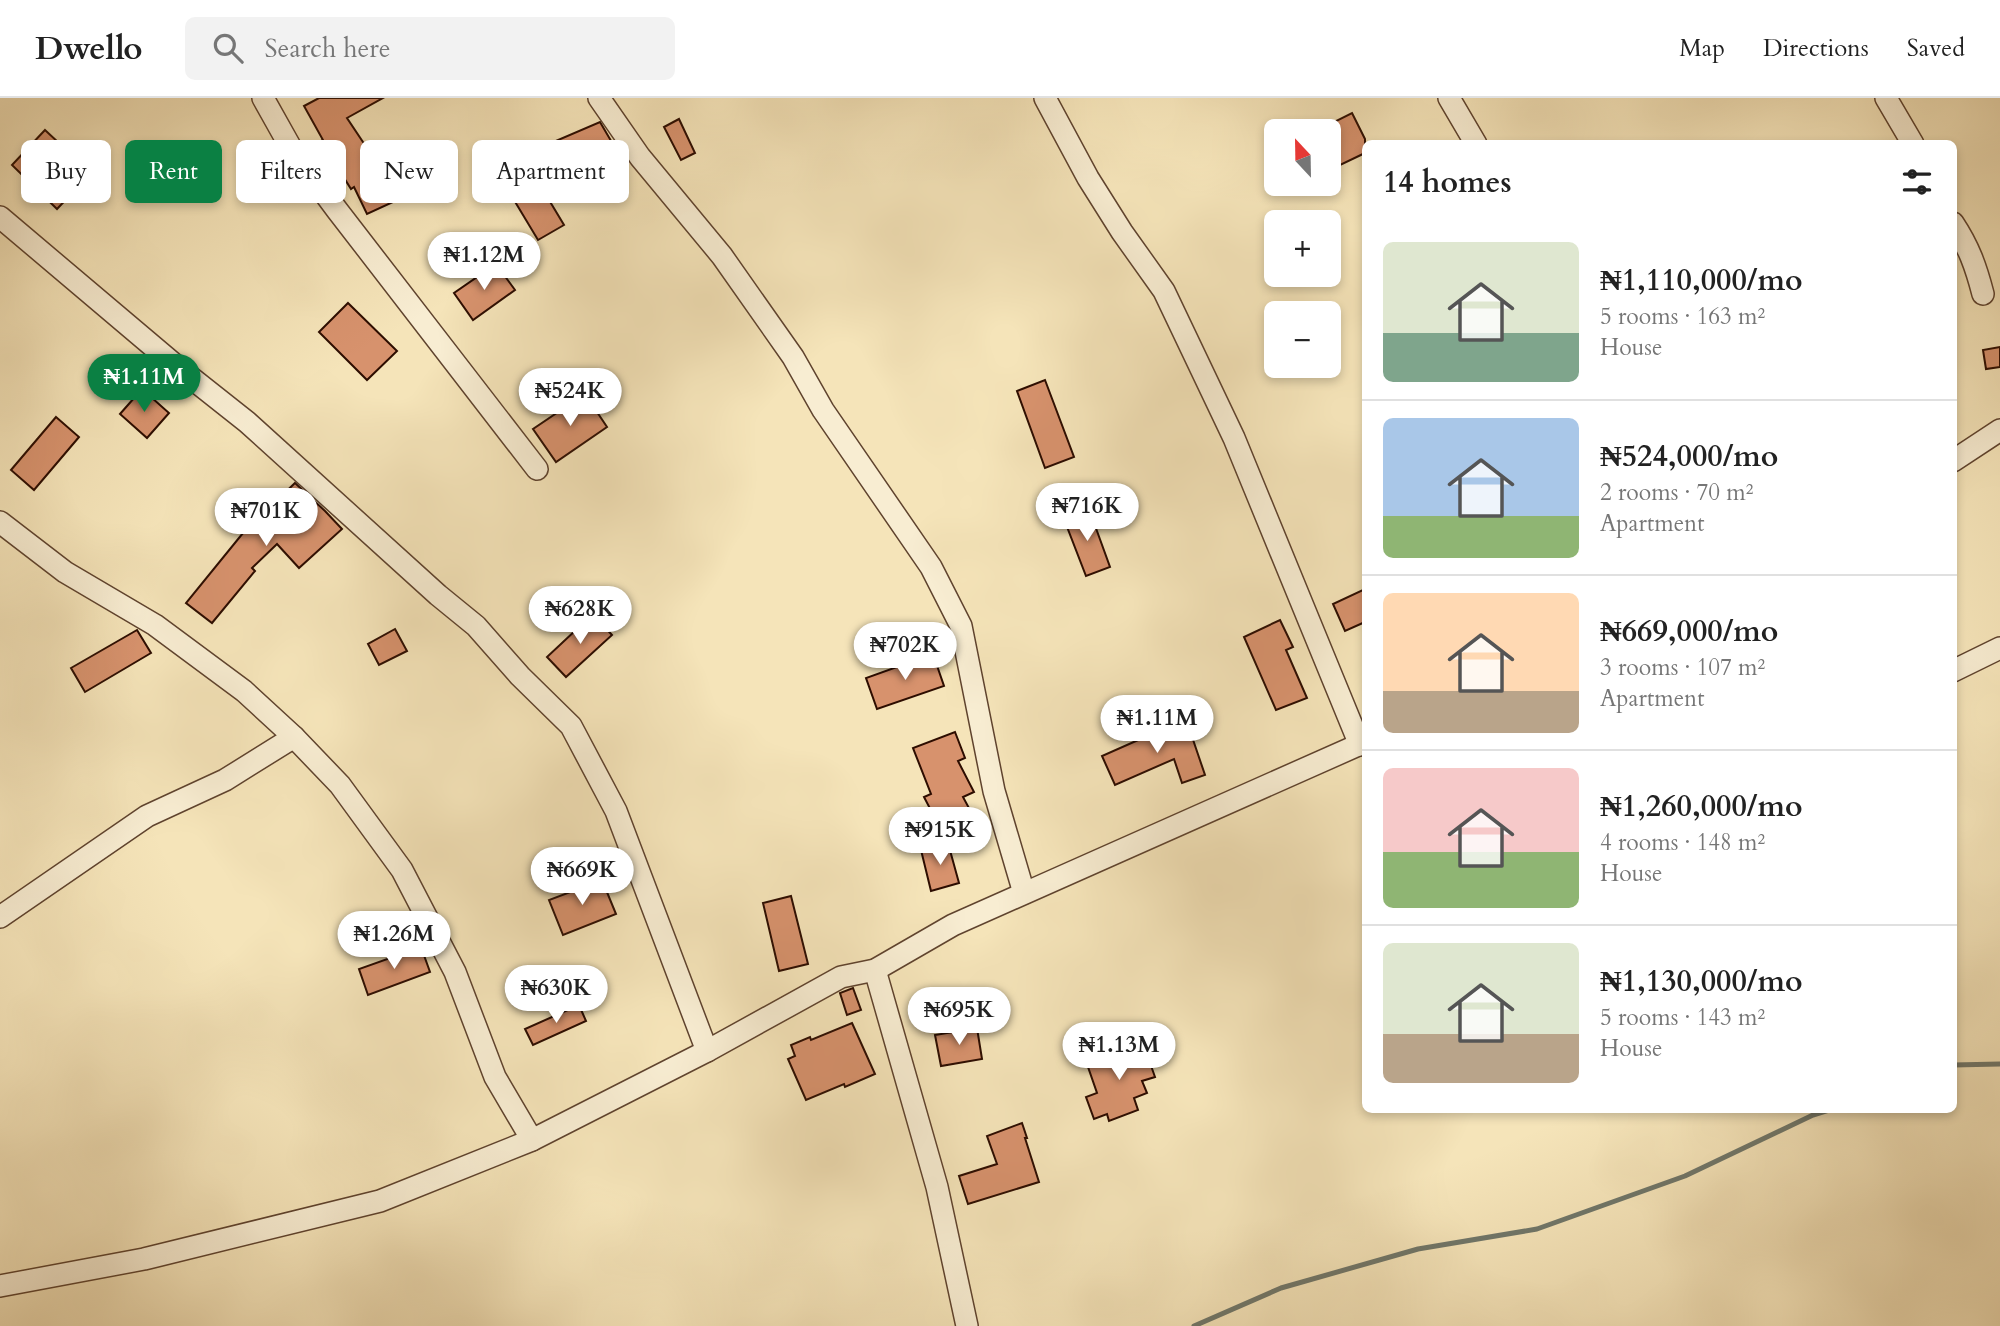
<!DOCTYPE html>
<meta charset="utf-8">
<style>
:root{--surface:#fff;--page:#f2f2f2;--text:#222;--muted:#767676;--line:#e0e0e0;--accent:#0b8043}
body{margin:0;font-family:Cardo,serif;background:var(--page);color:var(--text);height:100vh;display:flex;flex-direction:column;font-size:26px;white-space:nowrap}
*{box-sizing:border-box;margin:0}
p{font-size:23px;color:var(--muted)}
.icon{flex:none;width:38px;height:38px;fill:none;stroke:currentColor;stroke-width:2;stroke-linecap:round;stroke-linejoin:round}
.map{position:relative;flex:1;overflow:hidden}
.panel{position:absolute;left:1362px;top:42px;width:595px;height:973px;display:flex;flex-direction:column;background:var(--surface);border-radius:10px;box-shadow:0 4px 10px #0003}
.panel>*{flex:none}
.banner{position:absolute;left:21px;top:42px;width:665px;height:63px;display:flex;gap:14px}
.needle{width:46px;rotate:338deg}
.controls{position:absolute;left:1264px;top:21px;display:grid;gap:14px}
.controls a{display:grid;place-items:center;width:77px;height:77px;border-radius:10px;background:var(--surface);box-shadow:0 4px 10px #0003;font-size:35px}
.price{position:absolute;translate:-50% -60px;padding:0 16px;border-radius:24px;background:#fff;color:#222;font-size:23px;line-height:46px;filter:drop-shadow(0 2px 4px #0008)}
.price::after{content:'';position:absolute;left:50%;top:42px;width:21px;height:16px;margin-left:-10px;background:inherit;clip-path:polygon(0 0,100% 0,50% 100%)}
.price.selected{background:var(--accent);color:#fff}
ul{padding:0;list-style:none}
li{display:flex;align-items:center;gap:21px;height:175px;padding:0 21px}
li+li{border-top:2px solid var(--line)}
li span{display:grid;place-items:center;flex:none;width:196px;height:140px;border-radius:10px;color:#555}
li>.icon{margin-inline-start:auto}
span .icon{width:84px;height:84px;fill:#fffc;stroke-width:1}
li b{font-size:30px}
h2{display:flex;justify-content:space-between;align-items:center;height:84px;padding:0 21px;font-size:30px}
.chip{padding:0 24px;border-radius:10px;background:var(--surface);box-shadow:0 4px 10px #0003;font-size:24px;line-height:63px}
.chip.selected{background:var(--accent);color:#fff}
header{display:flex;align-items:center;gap:42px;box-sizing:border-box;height:98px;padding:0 35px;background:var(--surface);border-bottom:2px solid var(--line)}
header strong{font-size:33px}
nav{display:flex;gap:38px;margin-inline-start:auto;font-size:24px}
.search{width:490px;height:63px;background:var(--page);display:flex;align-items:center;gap:18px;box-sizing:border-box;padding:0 24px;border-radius:10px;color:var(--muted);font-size:26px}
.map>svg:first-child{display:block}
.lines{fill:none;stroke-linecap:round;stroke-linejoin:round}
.stream{stroke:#70776a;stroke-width:5}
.building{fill:#d7926d;stroke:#2d0d00;stroke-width:2}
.minor-casing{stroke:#5f432e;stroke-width:24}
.minor{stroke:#f8edd2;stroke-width:21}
</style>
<header>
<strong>Dwello</strong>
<div class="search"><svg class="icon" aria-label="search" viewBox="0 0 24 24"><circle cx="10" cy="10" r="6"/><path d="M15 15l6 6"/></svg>Search here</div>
<nav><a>Map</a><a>Directions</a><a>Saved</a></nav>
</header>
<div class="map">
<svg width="2000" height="1228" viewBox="0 0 2000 1228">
<rect width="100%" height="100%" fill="#f5e4b9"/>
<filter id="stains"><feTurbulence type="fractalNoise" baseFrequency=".00286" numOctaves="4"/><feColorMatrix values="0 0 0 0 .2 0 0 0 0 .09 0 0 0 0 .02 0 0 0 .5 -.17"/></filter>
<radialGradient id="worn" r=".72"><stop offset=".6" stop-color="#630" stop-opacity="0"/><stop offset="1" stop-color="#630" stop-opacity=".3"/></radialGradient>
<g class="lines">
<g class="stream">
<path d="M1953 967 2000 966"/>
<path d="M1194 1228 1281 1190 1418 1151 1537 1131 1685 1078 1813 1017 1829 1012"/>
</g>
</g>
<g class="building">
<path d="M319 0H383L347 20 381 71 379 72 393 104 367 116 354 89 351 91 321 43 323 42 304 8Z"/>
<path d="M1352 15 1365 41V55L1336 69 1328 53V27Z"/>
<path d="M679 21 695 55 681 62 664 29Z"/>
<path d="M600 24 614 48 555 73 544 48Z"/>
<path d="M45 32 91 75 57 111 12 67Z"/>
<path d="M534 77 564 127 538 142 508 92Z"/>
<path d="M496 166 515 192 473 222 454 195Z"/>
<path d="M348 205 397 253 367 282 319 234Z"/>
<path d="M2000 249V269L1986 271 1983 252Z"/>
<path d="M1045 282 1074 359 1045 370 1017 293Z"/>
<path d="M142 291 169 315 147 340 120 316Z"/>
<path d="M585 296 607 329 556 364 533 331Z"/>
<path d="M56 319 79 339 34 392 11 372Z"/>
<path d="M295 385 325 413 342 431 299 470 277 446 252 470 255 473 212 525 186 505 243 435Z"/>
<path d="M1089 411 1110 469 1086 478 1064 421Z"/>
<path d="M1365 491V524L1345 533 1333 506Z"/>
<path d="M593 516 612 537 566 579 547 559Z"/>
<path d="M1280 522 1293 549 1286 552 1307 600 1276 612 1244 539Z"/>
<path d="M395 531 407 553 379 567 368 546Z"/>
<path d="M137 532 151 555 85 594 71 570Z"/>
<path d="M933 556 944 588 877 611 866 580Z"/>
<path d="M1186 621 1205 677 1182 685 1174 661 1115 687 1102 658 1163 631V630Z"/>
<path d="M955 634 965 660 958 663 974 694 963 699 970 712 939 728 924 699 931 696 913 650Z"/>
<path d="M948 745 959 785 931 793 921 752Z"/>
<path d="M602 782 616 816 563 837 549 802Z"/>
<path d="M791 798 808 866 779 873 763 805Z"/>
<path d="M421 849 430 874 368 897 359 871Z"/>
<path d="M853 890 861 912 847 917 840 895Z"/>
<path d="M579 907 586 923 533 947 525 931Z"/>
<path d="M852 925 875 976 845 989 844 986 806 1002 788 961 795 958 791 947 810 939 811 942Z"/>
<path d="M977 930 982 961 941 968 935 937Z"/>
<path d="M1143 945 1155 979 1142 983 1147 995 1134 1000 1138 1012 1109 1023 1107 1016 1094 1021 1086 999 1097 995 1087 966Z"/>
<path d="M1022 1025 1027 1040H1025L1039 1084 968 1106 959 1078 997 1066 987 1038Z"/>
</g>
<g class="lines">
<defs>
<g id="minor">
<path d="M263 0 291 50 337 112 537 371"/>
<path d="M599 0 640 59 722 158 793 259 823 312 931 469 961 528 994 693 1024 795"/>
<path d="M1045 0 1088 80 1122 134 1164 193 1234 340 1360 647"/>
<path d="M1449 0 1476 46"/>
<path d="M1886 0 1913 46"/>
<path d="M0 119 175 267 247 324 438 497 476 528 520 578 571 628 616 713 707 953"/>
<path d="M1953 125C1969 149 1976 169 1983 196"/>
<path d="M1953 363 2000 332"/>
<path d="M0 424 65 474 155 527 244 593 294 639 340 687 402 772 455 874 495 979 532 1042"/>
<path d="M1953 573 2000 550"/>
<path d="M0 819 147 718 225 682 294 639"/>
<path d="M875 872 937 1089 967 1228"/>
<path d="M0 1188 144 1161 380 1103 532 1042 707 953 841 879 875 872 953 827 1365 644"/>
</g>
</defs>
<use href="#minor" class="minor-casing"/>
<use href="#minor" class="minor"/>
</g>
<rect width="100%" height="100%" filter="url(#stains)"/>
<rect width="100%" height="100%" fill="url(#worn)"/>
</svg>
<div class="controls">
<a><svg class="needle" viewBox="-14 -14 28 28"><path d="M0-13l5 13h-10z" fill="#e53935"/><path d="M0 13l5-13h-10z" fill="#767676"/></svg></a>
<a>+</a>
<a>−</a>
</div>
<b class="price" style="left:484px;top:194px">₦1.12M</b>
<b class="price selected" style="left:144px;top:316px">₦1.11M</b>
<b class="price" style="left:570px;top:330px">₦524K</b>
<b class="price" style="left:1087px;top:445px">₦716K</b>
<b class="price" style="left:266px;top:450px">₦701K</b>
<b class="price" style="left:580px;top:548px">₦628K</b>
<b class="price" style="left:905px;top:584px">₦702K</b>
<b class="price" style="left:1157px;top:657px">₦1.11M</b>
<b class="price" style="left:940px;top:769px">₦915K</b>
<b class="price" style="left:582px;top:809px">₦669K</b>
<b class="price" style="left:394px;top:873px">₦1.26M</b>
<b class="price" style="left:556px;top:927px">₦630K</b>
<b class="price" style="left:959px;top:949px">₦695K</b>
<b class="price" style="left:1119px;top:984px">₦1.13M</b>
<div class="banner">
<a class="chip">Buy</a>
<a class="chip selected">Rent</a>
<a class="chip">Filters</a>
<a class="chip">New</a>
<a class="chip">Apartment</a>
</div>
<section class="panel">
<h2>14 homes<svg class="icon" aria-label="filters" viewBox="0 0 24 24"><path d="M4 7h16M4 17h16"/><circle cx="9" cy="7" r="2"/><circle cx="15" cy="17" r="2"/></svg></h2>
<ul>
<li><span style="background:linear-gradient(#dfe7d0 65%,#7fa58c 0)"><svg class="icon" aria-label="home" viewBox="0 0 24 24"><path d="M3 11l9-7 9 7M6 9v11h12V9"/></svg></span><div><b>₦1,110,000/mo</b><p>5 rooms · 163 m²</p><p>House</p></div></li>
<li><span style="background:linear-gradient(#a9c7e8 70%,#8fb573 0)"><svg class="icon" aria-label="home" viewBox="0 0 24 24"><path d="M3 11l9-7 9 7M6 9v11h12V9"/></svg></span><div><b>₦524,000/mo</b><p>2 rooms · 70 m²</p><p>Apartment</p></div></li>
<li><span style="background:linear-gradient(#ffd9b3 70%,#b9a48a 0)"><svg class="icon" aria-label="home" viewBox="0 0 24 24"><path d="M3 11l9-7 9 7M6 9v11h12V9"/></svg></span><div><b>₦669,000/mo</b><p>3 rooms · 107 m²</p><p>Apartment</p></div></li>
<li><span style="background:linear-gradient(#f6c9c9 60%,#8fb573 0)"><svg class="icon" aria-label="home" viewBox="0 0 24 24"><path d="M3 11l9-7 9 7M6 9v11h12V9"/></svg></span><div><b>₦1,260,000/mo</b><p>4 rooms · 148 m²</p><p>House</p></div></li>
<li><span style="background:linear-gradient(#dfe7d0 65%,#b9a48a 0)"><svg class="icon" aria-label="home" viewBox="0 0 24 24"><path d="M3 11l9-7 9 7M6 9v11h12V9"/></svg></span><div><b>₦1,130,000/mo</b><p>5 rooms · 143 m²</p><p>House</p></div></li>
</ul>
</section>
</div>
